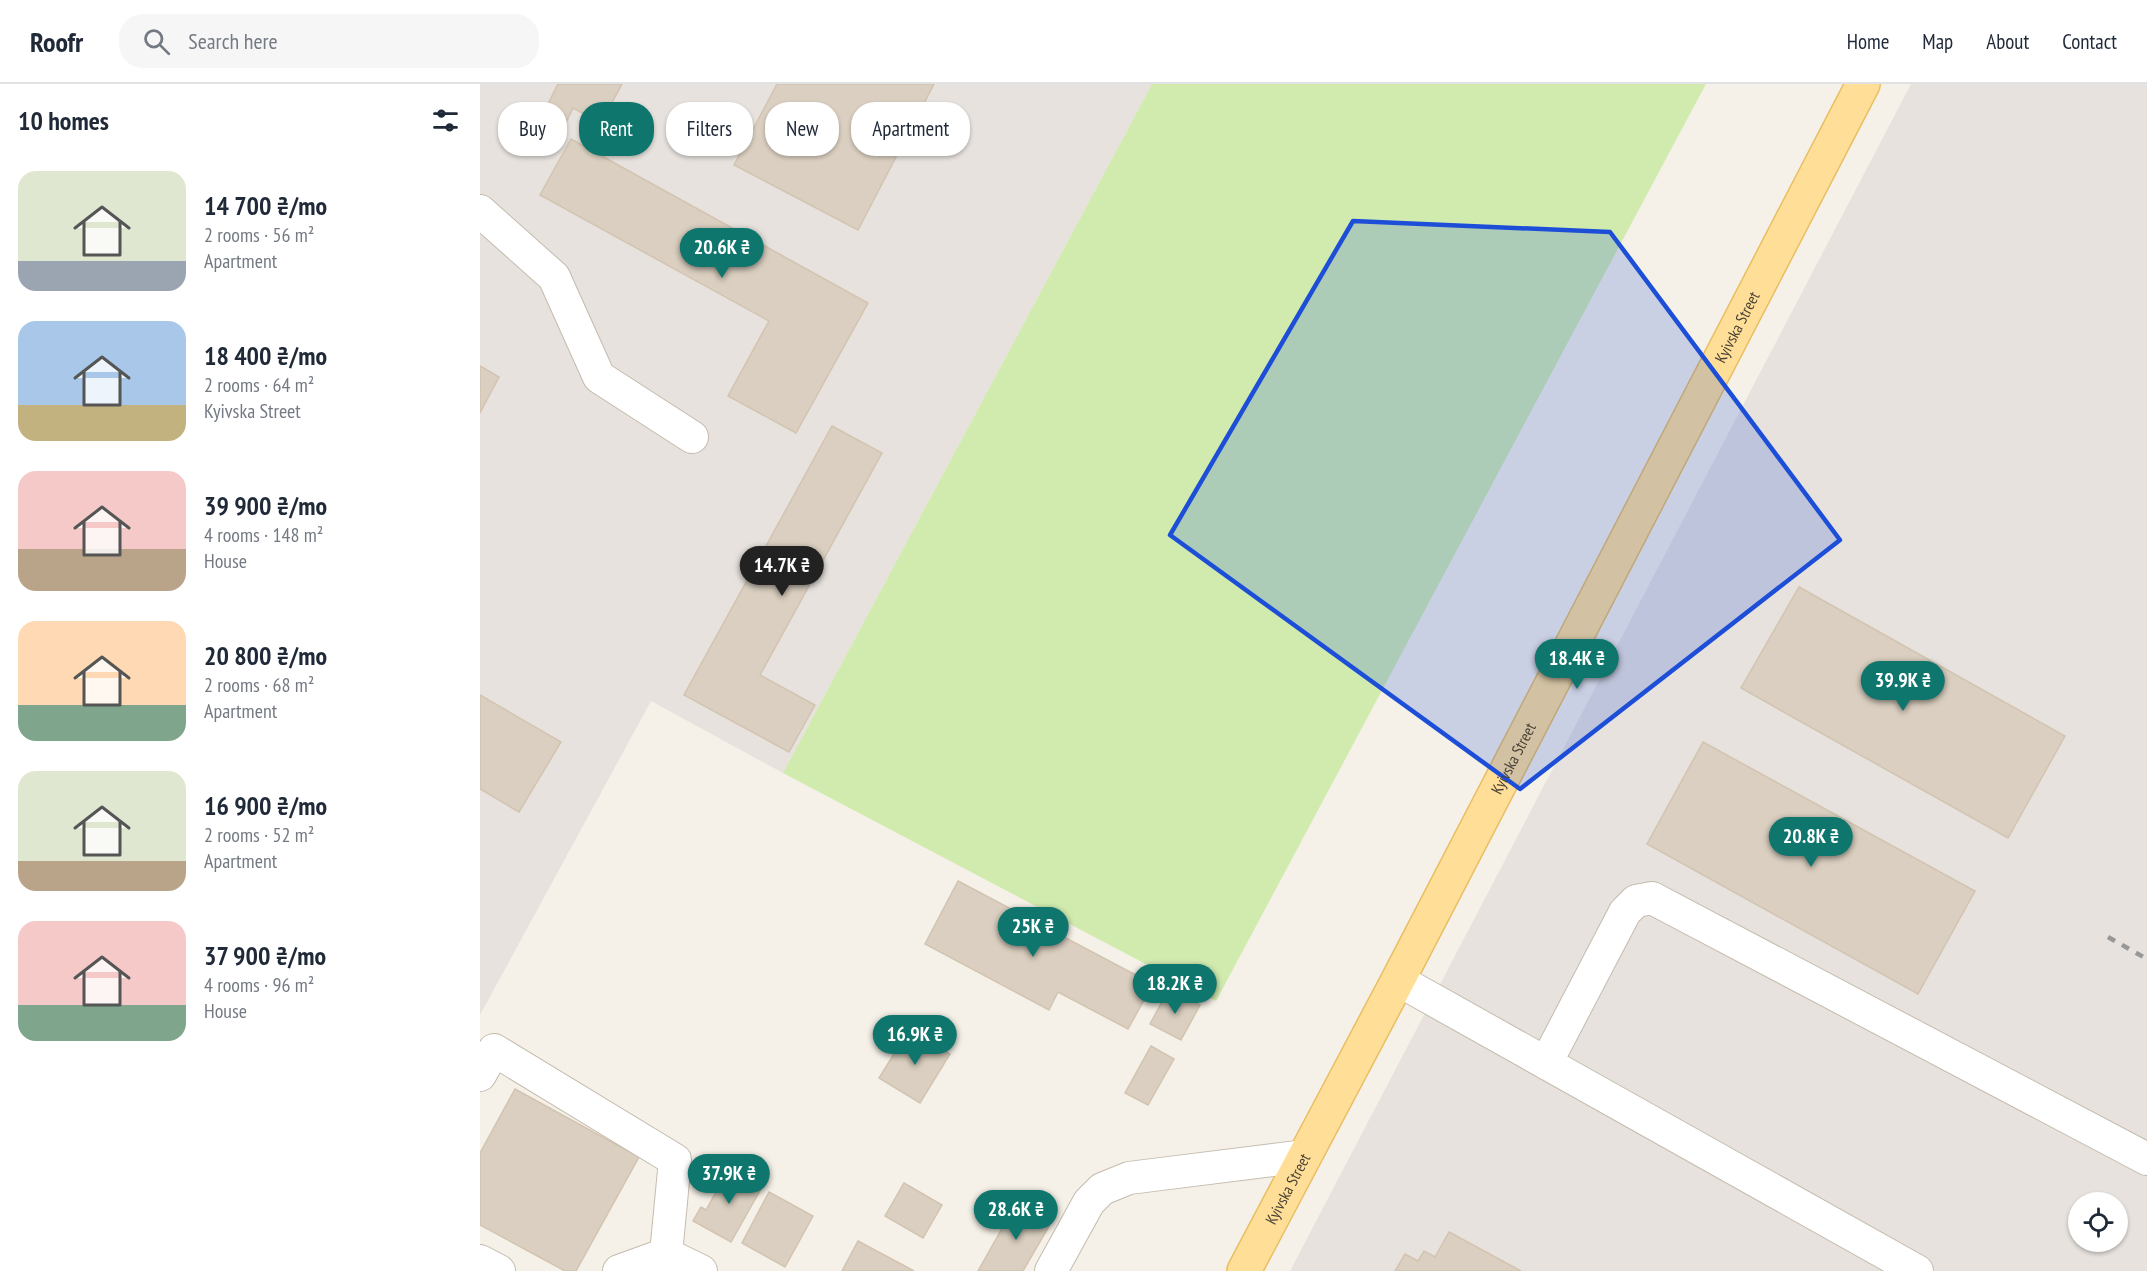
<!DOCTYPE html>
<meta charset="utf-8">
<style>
:root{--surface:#fff;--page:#f6f6f7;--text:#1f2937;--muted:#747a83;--line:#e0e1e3;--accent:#0f766e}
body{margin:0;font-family:"PT Sans Narrow",sans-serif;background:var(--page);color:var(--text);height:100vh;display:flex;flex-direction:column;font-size:22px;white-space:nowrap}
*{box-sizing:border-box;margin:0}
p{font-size:20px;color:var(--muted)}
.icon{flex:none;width:33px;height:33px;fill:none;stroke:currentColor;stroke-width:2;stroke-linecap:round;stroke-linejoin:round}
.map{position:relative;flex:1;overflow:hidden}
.side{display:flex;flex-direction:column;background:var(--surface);width:480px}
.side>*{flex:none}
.top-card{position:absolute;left:18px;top:18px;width:570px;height:54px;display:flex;gap:12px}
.fabs{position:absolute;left:1588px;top:1108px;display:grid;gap:12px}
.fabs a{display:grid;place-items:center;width:60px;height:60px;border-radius:50%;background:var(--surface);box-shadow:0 2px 4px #0004;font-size:30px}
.price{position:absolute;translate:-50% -51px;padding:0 14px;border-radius:21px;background:var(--accent);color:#fff;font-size:20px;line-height:39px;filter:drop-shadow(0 2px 3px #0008)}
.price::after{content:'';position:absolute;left:50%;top:36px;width:18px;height:14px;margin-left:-9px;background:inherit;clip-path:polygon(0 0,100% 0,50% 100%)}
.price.selected{background:#222;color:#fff}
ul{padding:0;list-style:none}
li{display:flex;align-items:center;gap:18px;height:150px;padding:0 18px}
li span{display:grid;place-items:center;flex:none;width:168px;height:120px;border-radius:18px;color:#555}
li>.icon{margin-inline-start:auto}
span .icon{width:72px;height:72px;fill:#fffc;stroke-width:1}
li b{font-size:26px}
h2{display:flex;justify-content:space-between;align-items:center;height:72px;padding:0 18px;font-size:26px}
.chip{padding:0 21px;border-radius:24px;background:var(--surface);box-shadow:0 2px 4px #0004;font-size:21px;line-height:54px}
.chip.selected{background:var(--accent);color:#fff}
header{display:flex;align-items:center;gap:36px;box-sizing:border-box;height:84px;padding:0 30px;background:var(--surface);border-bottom:2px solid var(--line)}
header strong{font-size:28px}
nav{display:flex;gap:33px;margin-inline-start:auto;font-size:21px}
.search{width:420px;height:54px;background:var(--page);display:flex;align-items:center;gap:15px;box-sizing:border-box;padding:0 21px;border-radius:24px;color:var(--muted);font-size:22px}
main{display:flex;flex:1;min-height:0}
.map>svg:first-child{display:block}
.industrial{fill:#e7e2dd;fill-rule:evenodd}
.green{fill:#d1ebaf}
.building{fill:#dacfc0;stroke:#d2c4b0;stroke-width:1.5}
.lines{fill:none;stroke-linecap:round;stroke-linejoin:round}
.minor-casing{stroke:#c4bbad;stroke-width:34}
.major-casing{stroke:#e9be62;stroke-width:36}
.minor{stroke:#fff;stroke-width:32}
.major{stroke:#ffdf97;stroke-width:33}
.rail{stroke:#989898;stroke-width:4.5;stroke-dasharray:8 8;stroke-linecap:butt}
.marked{fill:#1d4ed8;fill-opacity:0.2;stroke:#1d4ed8;stroke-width:4.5;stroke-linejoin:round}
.labels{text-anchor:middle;stroke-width:6;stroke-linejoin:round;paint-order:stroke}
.street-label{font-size:16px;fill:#494136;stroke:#fff}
</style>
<header>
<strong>Roofr</strong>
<div class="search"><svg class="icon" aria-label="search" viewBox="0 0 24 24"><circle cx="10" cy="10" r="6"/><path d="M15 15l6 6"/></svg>Search here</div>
<nav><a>Home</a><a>Map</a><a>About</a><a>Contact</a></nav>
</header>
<main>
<section class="side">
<h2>10 homes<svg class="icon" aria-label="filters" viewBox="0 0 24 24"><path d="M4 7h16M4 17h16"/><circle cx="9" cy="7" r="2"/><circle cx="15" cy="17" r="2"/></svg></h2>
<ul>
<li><span style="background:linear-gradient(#dfe7d0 75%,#9aa5b1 0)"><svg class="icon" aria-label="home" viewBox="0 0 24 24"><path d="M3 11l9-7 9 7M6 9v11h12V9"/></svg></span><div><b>14 700 ₴/mo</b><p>2 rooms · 56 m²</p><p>Apartment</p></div></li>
<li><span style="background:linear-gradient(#a9c7e8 70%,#c2b280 0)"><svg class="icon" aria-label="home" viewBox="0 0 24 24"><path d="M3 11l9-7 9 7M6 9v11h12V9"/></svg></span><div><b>18 400 ₴/mo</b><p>2 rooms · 64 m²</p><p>Kyivska Street</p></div></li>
<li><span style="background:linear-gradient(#f6c9c9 65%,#b9a48a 0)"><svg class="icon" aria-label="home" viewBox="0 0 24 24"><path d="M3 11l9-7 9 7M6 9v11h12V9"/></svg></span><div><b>39 900 ₴/mo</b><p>4 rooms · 148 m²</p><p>House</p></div></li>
<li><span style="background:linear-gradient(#ffd9b3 70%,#7fa58c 0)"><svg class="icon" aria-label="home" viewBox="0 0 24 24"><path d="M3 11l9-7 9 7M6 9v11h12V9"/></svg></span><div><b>20 800 ₴/mo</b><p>2 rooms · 68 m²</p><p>Apartment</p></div></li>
<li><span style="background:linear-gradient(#dfe7d0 75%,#b9a48a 0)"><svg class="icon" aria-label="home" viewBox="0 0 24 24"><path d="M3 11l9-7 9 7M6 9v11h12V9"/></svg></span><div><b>16 900 ₴/mo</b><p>2 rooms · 52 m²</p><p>Apartment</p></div></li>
<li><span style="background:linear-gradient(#f6c9c9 70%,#7fa58c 0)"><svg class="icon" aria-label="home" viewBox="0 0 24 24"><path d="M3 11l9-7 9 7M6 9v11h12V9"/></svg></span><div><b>37 900 ₴/mo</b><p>4 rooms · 96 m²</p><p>House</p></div></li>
</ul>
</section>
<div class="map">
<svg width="1667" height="1187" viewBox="0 0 1667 1187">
<rect width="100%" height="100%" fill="#f5f1e8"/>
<g class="industrial">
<path d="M0 0H672L303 689 171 617 0 931Z"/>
<path d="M1431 0H1667V1187H810ZM1599 1119H1638V1158H1599Z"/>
</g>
<path class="green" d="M672 0H1226L736 917 303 689Z"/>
<g class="building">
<path d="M78 0H142L121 39 93 24 84 43 62 32Z"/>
<path d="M297 0H454L378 146 254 81Z"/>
<path d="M91 55 388 219 316 349 248 312 289 237 60 111Z"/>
<path d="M0 282 19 293 0 329Z"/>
<path d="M352 342 402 369 280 591 335 621 309 668 204 611Z"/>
<path d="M1319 503 1585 652 1528 754 1261 604Z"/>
<path d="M0 611 81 658 39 728 0 705Z"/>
<path d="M1223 658 1495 807 1438 910 1167 760Z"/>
<path d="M478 797 673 900 648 945 578 908 569 926 445 860Z"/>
<path d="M689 905 720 921 701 956 670 940Z"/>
<path d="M429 946 470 970 440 1019 399 994Z"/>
<path d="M671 962 694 975 668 1021 645 1009Z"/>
<path d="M35 1005 159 1073 96 1187H85L0 1141V1069Z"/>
<path d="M243 1082 282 1103 251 1158 213 1137 221 1123 226 1126 242 1097 237 1094Z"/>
<path d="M424 1099 462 1121 443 1154 405 1132Z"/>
<path d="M289 1108 333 1132 305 1183 262 1159Z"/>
<path d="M537 1118 572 1137 543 1187H498Z"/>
<path d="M969 1148 1041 1187H915L925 1170 938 1177 944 1167 955 1173Z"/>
<path d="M378 1157 434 1187H362Z"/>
</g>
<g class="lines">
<defs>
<g id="minor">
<path d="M0 127 74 193 119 293 212 353"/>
<path d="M918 896 1437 1187"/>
<path d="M1066 979 1145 828 1156 817 1172 814 1667 1075"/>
<path d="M0 991 14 966 195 1076 186 1170"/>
<path d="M0 1177 19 1187"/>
<path d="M139 1187 186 1170 221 1187"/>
<path d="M571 1187 609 1118 622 1105 649 1094 825 1072"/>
</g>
<g id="major">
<path id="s1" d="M764 1187 918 896 1383 0"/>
</g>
</defs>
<use href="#minor" class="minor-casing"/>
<use href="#major" class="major-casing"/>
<use href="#minor" class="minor"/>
<use href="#major" class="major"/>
<path class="rail" d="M1628 853 1667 875"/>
</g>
<path class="marked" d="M873 137 1130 148 1360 456 1040 705 690 451Z"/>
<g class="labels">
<g class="street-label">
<text dy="6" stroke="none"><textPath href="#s1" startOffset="1065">Kyivska Street</textPath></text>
<text dy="6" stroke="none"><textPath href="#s1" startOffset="579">Kyivska Street</textPath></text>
<text dy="6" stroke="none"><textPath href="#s1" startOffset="93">Kyivska Street</textPath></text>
</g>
</g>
</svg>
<div class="fabs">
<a><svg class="icon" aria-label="locate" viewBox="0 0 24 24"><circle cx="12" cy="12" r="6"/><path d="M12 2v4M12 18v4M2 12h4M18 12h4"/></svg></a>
</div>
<b class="price" style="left:242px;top:195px">20.6K ₴</b>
<b class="price selected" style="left:302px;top:513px">14.7K ₴</b>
<b class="price" style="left:1097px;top:606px">18.4K ₴</b>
<b class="price" style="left:1423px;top:628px">39.9K ₴</b>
<b class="price" style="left:1331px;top:784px">20.8K ₴</b>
<b class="price" style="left:553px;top:874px">25K ₴</b>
<b class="price" style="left:695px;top:931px">18.2K ₴</b>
<b class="price" style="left:435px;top:982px">16.9K ₴</b>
<b class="price" style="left:249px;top:1121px">37.9K ₴</b>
<b class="price" style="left:536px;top:1157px">28.6K ₴</b>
<div class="top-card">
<a class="chip">Buy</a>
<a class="chip selected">Rent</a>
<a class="chip">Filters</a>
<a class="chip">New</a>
<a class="chip">Apartment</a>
</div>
</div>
</main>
